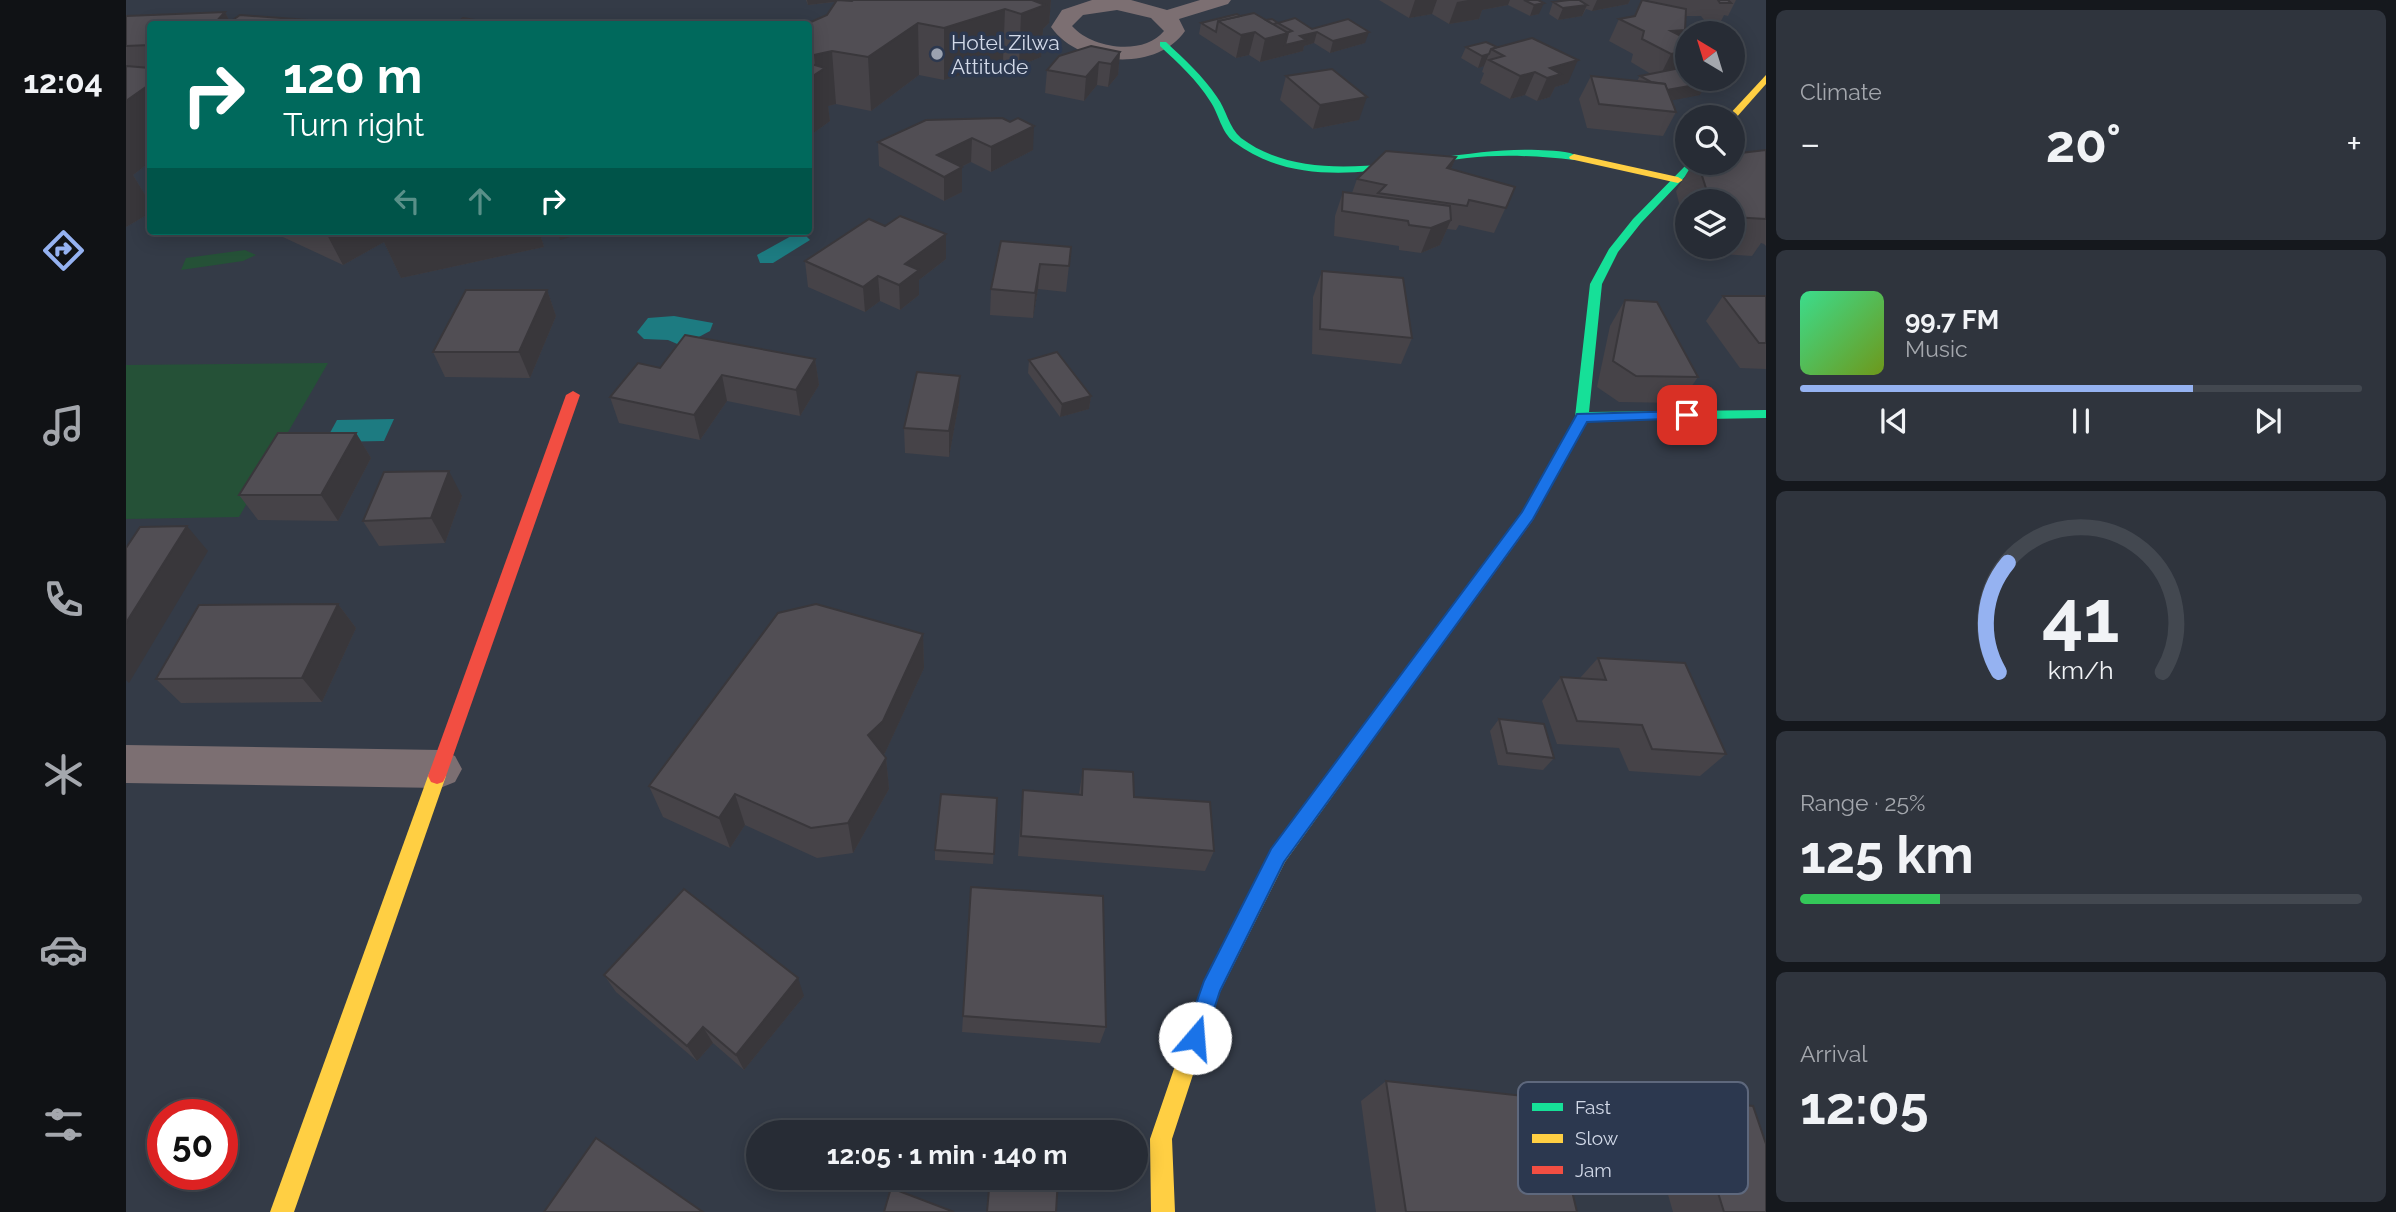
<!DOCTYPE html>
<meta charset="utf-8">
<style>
:root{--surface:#272c35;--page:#2f343d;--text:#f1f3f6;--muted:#a4a7ad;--line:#434850;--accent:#95b2f1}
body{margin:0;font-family:Raleway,sans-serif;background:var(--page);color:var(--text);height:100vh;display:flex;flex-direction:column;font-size:26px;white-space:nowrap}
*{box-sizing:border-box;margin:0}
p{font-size:23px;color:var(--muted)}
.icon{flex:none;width:38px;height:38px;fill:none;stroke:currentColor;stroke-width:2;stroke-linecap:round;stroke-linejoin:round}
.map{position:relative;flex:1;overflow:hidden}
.details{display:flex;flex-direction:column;gap:10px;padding:10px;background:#15181d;width:630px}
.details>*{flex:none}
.guide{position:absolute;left:21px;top:21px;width:665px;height:214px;border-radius:7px;box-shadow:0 4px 18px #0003,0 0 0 2px var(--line);background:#00695c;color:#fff;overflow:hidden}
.needle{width:46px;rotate:322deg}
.tools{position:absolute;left:1549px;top:21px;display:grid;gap:14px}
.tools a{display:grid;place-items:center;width:70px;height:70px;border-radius:50%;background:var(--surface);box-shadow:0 4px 18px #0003,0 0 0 2px var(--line);font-size:35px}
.speed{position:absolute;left:21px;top:1099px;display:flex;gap:14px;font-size:35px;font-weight:700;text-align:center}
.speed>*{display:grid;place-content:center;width:91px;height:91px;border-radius:50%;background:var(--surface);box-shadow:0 4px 18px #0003,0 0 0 2px var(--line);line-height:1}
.speed .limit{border:10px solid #d22;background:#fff;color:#111}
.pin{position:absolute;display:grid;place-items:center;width:60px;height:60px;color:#fff;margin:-30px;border-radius:14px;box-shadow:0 4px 10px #0006}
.me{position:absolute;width:77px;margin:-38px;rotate:18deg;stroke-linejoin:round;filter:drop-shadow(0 0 5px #0008)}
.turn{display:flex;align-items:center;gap:24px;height:147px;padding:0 21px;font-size:32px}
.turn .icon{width:91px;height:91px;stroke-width:2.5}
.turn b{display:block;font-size:49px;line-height:60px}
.lanes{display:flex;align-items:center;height:66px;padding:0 21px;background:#0003;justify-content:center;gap:35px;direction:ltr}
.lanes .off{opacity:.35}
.big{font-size:52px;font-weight:700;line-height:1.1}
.details .widget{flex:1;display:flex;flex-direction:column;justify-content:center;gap:10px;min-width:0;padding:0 24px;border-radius:10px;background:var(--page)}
.details .dial{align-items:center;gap:0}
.dial svg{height:182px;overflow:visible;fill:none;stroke:var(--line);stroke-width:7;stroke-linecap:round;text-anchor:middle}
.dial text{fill:var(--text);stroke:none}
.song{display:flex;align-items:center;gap:21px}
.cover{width:84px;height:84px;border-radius:10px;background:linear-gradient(135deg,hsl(150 70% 55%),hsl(80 70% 35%))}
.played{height:7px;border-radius:4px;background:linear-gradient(90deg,var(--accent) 70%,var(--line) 70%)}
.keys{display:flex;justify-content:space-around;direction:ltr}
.heat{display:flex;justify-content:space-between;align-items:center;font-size:38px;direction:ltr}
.charge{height:10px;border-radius:5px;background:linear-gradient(90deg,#34c759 25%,var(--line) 0)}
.trip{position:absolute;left:620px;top:1120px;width:402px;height:70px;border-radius:35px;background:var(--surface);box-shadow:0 4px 18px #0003,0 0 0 2px var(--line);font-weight:700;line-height:70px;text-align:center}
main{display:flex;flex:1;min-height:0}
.tabs{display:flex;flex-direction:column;width:126px;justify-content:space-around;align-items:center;background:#101215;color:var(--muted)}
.tabs .icon{width:49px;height:49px}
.tabs .current{color:var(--accent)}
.tabs b{font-size:32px;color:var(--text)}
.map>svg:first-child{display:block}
.green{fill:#255137}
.water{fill:#1d7b81}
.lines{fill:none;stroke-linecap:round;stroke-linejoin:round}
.street{fill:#7c6f72;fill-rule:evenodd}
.fast{fill:#16e098;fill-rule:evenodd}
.slow{fill:#ffcf43;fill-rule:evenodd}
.jam{fill:#f24e42;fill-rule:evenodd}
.wall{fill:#464348}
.shaded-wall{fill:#39373b}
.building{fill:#514e54;stroke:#39373b;stroke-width:2}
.route{fill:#1a73e8;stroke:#114b97;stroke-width:2}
.poi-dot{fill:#9ba2b0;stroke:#2c384f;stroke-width:2.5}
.labels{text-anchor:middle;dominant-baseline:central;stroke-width:7;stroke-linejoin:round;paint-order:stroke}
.far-poi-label{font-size:21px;fill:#d2d9e8;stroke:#2c384f;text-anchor:start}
.key{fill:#2c384f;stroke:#5e687d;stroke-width:2}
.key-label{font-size:19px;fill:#d2d9e8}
</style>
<main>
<nav class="tabs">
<b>12:04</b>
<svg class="icon current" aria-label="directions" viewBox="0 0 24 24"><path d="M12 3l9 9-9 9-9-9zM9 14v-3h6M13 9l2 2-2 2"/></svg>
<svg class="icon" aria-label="music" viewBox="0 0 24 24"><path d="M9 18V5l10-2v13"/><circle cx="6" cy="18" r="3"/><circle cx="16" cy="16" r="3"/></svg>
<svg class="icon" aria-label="phone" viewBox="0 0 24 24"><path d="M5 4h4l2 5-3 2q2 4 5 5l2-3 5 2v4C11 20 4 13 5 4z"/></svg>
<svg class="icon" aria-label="climate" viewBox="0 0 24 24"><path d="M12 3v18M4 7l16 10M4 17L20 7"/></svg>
<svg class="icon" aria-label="car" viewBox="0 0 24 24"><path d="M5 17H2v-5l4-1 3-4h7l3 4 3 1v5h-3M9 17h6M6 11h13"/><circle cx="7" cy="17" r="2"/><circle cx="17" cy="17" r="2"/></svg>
<svg class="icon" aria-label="filters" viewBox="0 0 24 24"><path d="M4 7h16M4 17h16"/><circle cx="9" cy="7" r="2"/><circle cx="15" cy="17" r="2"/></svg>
</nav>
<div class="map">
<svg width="1640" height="1212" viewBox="0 0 1640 1212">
<rect width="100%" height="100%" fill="#343b47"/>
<g class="green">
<polygon points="119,250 130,255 117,261 55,270 60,258"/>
<polygon points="202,363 113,517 0,519 0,365"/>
</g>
<g class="water">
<polygon points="678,234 684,240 647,263 634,263 631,255 667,235"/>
<polygon points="548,316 587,323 584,331 556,346 542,340 518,339 511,332 522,318"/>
<polygon points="268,419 258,441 199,442 211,420"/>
</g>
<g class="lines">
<g class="street">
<path d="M966,0H1005L1041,10L1074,0H1105L1102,4L1053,19L1059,31C1031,72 953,67 925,27L936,10ZM991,10L1025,18L1038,31C1018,56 966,49 946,26L957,15Z"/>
<polygon points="0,745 314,750 329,756 336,769 329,782 314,788 0,783"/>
</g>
<g class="fast">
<path d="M1034,42H1040C1058,59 1077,76 1091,97C1100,109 1103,128 1115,138C1194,197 1320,145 1412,150C1424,151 1443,150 1453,157L1448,160C1413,156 1377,154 1341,158C1266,167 1176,193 1108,142C1095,132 1093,114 1084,101C1071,80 1052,63 1034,46Z"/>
<polygon points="1562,163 1572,163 1515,223 1492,252 1476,284 1463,412 1640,410 1640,418 1460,421 1445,449 1435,449 1433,446 1449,417 1464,284 1483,249 1507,219"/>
</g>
<g class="slow">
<polygon points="1640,75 1640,84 1609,119 1601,117"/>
<polygon points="1448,154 1552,177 1557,180 1552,183 1444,159 1443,157"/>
<polygon points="1254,710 1260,712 1263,717 1260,722 1159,862 1094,992 1046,1139 1049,1212 1025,1212 1024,1139 1078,981 1145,850 1248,712"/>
<polygon points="311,768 317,770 320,776 168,1212 144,1212 302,776 305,770"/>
</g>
<g class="jam">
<polygon points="447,391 454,395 320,776 317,782 311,784 305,782 302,776 440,395"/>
<polygon points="1440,441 1447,446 1407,520 1260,722 1254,724 1248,722 1245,717 1248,712 1396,513 1433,446"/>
</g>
</g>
<g class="wall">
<polygon points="680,0 726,1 925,0 923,23 917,29 915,57 893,66 877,61 818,80 793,75 745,111 710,104 702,106 704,121 682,137 682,24 685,22 701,15 709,2 682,5"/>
<polygon points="1253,0 1412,0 1413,14 1404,16 1382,5 1356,10 1353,19 1323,24 1306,14 1283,18"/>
<polygon points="1432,0 1504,0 1502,4 1466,11 1460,9 1456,16 1432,20 1423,14 1427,2 1436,1"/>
<polygon points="1516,0 1522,1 1523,0 1610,0 1602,16 1598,15 1593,25 1582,25 1575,16 1560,16 1556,36 1561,39 1561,71 1559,71 1580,83 1574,95 1545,100 1550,112 1537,136 1461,128 1453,99 1465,76 1511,81 1514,76 1525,74 1505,62 1507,54 1483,41 1493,19 1508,16"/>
<polygon points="99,12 104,22 222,23 24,24 24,162 7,175 24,203 24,213 0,227 0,16"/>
<polygon points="1114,16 1152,23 1151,27 1152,23 1186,29 1239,43 1204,53 1188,43 1178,46 1177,51 1134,62 1123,55 1110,58 1073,34 1075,23"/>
<polygon points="349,20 351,24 333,24 332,22"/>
<polygon points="1360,42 1442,83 1429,87 1424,97 1411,101 1399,95 1384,99 1354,83 1358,73 1356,72 1358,66 1352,68 1335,58 1340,47"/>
<polygon points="994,52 992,75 982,87 971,85 958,101 919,93 921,70"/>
<polygon points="1160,76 1233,120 1187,129 1154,100"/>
<polygon points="800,120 907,150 865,172 845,162 835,167 836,167 836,192 818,201 753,166 752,142"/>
<polygon points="1640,150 1640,246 1638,244 1635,243 1626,256 1565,252 1564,247 1606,247 1606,201 1561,201 1561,235 1550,191 1567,163 1606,163"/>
<polygon points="1330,157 1325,169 1389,187 1368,233 1333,225 1330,230 1321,229 1314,245 1295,253 1273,250 1273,246 1208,236 1209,216 1217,192 1226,193 1231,179"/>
<polygon points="144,231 413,231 418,247 275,278 258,242 217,265"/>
<polygon points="945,247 940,292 912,289 907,318 864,315 865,289"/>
<polygon points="820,259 793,280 793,295 774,310 754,301 739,312 682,287 679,261"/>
<polygon points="1196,271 1286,338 1275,364 1186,354 1187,297"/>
<polygon points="421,290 430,316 404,378 319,377 307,352"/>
<polygon points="1597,296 1640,296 1640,369 1614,368 1580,321"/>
<polygon points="1499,300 1572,377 1554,403 1493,402 1471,387 1484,326"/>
<polygon points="689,359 693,385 674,416 601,401 574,440 493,423 484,397 534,368"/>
<polygon points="903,360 965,396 963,409 934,417 902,373"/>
<polygon points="833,402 823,457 779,453 778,428"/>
<polygon points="230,433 245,458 212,521 132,520 113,495"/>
<polygon points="336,496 319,543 253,546 237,521"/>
<polygon points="212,604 230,628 196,702 55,703 30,679"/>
<polygon points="797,634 798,668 758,755 760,758 763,789 727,853 691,858 619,825 604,848 537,817 523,786"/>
<polygon points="1472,658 1600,754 1574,776 1503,771 1493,748 1431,744 1416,701 1435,677 1454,678"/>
<polygon points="1373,719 1428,758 1417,770 1372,765 1364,731"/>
<polygon points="957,769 1008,797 1088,851 1079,871 892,856 895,812 897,790 953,794"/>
<polygon points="871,798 867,864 809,860 809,850"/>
<polygon points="845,887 980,1027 974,1043 836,1032"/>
<polygon points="478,975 678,996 618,1070 587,1043 571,1061 490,992"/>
<polygon points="1260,1081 1451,1212 1250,1212 1235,1101"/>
<polygon points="1563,1099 1640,1212 1547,1212 1520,1118"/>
</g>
<g class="shaded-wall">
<polygon points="681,0 724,0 682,5"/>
<polygon points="893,0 925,0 923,23 917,29 915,57 893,66 895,14"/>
<polygon points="1289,0 1311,0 1306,14 1283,18"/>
<polygon points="1342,0 1384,0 1382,5 1356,10 1353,19 1323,24 1331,2"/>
<polygon points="1471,0 1504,0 1502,4 1466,11"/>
<polygon points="1418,3 1413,14 1404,16 1408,5"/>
<polygon points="1461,5 1456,16 1432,20 1437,8"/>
<polygon points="879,9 877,61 818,80 818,28"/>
<polygon points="99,12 105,24 88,24"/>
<polygon points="792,23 793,75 745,111 742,57"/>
<polygon points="1559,30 1547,52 1545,31"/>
<polygon points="1129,32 1123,55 1110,58 1115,35"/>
<polygon points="1191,32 1188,43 1178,46 1177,51 1134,62 1139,39 1162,33 1174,36"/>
<polygon points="1243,32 1239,43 1204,53 1207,41"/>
<polygon points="706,51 710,104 702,106 704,121 682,137 682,79 690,74 688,55"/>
<polygon points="1561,51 1561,71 1533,78 1545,54"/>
<polygon points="994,52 992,75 982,87 985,64"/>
<polygon points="1363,54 1358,66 1352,68 1356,56"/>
<polygon points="1452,60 1442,83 1429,87 1424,97 1411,101 1421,78 1424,68"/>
<polygon points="973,62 971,85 958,101 960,77"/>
<polygon points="1409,72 1399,95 1384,99 1394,76"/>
<polygon points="1580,83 1574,95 1533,103 1539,91"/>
<polygon points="24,84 24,162 7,175 24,203 24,213 0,227 0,101"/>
<polygon points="1241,97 1233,120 1187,129 1194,105"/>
<polygon points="908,126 907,150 865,172 865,147"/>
<polygon points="846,138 845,162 817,176 811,155"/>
<polygon points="1330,157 1320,181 1321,168"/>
<polygon points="836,167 836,192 818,201 818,177"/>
<polygon points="1325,220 1314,245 1295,253 1305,228"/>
<polygon points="199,231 413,231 418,247 275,278 258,242 217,265"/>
<polygon points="432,231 463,231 434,240"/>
<polygon points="820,234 820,259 793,280 793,295 774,310 773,285 779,264"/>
<polygon points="914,264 912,289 907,318 909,293"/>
<polygon points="752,276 754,301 739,312 737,287"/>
<polygon points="421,290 430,316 404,378 393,352"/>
<polygon points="689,359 693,385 674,416 670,390"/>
<polygon points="596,375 601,401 574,440 568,415"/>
<polygon points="834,376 833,402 823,457 823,431"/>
<polygon points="965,396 963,409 934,417 936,404"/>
<polygon points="230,433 245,458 212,521 195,495"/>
<polygon points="323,471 336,496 319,543 305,518"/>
<polygon points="61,526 82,551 3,683 0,680 0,623"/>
<polygon points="212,604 230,628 196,702 176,678"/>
<polygon points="797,634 798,668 759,753 746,767 742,735"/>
<polygon points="760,758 763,789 727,853 722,823"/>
<polygon points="609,794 619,825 604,848 593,818"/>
<polygon points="672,978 678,996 618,1070 610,1055"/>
<polygon points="577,1027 587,1043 571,1061 561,1046"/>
</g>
<g class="building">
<polygon points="711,0 726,1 727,0 906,0 919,5 895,14 879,9 818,28 792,23 742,57 706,51 688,55 682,52 682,24 653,24 685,22 701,15"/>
<polygon points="1398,0 1412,0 1418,3 1408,5"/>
<polygon points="1443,0 1453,0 1461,5 1437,8 1427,2"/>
<polygon points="1516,0 1560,9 1559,30 1545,31 1561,39 1561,51 1545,54 1516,39 1518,31 1493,19 1509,16"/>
<polygon points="1592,0 1602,0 1605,3 1594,3"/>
<polygon points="99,12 88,24 24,24 24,45 0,46 0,16"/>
<polygon points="1128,13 1162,33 1139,39 1129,32 1115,35 1092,21"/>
<polygon points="1111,14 1114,16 1092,21 1090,32 1075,23"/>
<polygon points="114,15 222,23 220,24 101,24"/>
<polygon points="337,18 349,20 344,23 332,22"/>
<polygon points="1169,18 1186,29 1222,19 1243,32 1207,41 1191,32 1174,36 1180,40 1159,45 1162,33 1160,33 1166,31 1152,23"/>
<polygon points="1146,19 1152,23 1147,24 1140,20"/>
<polygon points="1406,38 1452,60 1424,68 1435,74 1421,78 1409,72 1394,76 1363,60 1378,56 1365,49"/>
<polygon points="1360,42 1371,47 1365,49 1363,54 1356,56 1340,47"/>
<polygon points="965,46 994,52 985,64 973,62 960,77 921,70 933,56"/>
<polygon points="682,63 699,68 682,79"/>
<polygon points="0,66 24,68 24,84 0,101"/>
<polygon points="1554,68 1561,72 1561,79 1573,79 1580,83 1541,90 1539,84 1525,82 1514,76"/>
<polygon points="1206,69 1241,97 1194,105 1160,76"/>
<polygon points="1465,76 1539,84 1550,112 1473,104"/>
<polygon points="876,118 884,122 892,118 908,126 865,147 846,138 811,155 836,167 818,177 752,142 800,120"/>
<polygon points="1640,150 1640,219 1606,217 1606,201 1584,201 1572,163 1606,163 1606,154"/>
<polygon points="1260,151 1330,157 1321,168 1389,187 1380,208 1343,200 1341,206 1252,193 1260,185 1231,179"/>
<polygon points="1217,192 1324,206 1325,220 1305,228 1283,225 1282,221 1216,211"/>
<polygon points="774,216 820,234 779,264 793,270 773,285 752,276 737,287 679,261 743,219 759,226"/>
<polygon points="875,241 945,247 943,266 914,264 909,293 865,289"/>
<polygon points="1196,271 1277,278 1286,338 1194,329"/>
<polygon points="340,290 421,290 393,352 307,352"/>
<polygon points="1597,296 1640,296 1640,343 1633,343"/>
<polygon points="1499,300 1531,302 1572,377 1510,376 1487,361"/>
<polygon points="559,335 689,359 670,390 596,375 568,415 484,397 512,363 534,368"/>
<polygon points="931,352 965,396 936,404 903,360"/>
<polygon points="791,372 834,376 823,431 778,428"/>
<polygon points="152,433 230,433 195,495 113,495"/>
<polygon points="323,471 305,518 237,521 258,472"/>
<polygon points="61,526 0,623 0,548 14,527"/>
<polygon points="212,604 176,678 30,679 73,605"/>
<polygon points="690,604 797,634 757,721 742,735 760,758 722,823 685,828 609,794 593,818 523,786 652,613"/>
<polygon points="1472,658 1559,663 1600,754 1526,749 1516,725 1451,721 1435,677 1480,680"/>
<polygon points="1373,719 1418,724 1428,758 1381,753"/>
<polygon points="957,769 1007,772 1008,797 1084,802 1088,851 895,836 897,790 956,795"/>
<polygon points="815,794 871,798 868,854 809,850"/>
<polygon points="845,887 977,896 980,1027 837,1016"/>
<polygon points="558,889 672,978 610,1055 577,1027 561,1046 478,975"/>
<polygon points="1260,1081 1424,1099 1451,1212 1280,1212"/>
<polygon points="1563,1099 1627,1106 1640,1144 1640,1212 1598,1212"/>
<polygon points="470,1138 577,1212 418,1212"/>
<polygon points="864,1178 932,1178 930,1212 861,1212"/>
<polygon points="765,1188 828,1212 758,1212"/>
</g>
<polygon class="route" points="1561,411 1568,415 1566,418 1461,422 1407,519 1158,862 1094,991 1076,1046 1069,1049 1061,1046 1058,1038 1078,981 1145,849 1396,512 1451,414"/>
<circle class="poi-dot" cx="811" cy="54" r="7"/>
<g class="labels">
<g class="far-poi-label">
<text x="825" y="42">Hotel Zilwa<tspan x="825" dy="24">Attitude</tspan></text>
</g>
</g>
<rect x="1392" y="1082" width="230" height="112" rx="10" class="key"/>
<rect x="1406" y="1103" width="31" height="8" fill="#16e098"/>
<rect x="1406" y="1134" width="31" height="9" fill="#ffcf43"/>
<rect x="1406" y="1166" width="31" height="8" fill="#f24e42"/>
<g class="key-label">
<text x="1449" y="1114">Fast</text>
<text x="1449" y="1145">Slow</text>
<text x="1449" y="1177">Jam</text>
</g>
</svg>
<div class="tools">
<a><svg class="needle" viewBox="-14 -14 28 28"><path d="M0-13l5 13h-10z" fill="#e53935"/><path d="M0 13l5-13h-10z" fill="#a4a7ad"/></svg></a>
<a><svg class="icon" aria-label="search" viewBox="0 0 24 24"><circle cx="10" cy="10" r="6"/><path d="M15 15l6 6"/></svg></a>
<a><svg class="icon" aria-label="layers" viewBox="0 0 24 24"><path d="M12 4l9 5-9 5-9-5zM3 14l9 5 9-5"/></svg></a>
</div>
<div class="speed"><div class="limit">50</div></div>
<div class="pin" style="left:1561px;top:415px;background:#d93025"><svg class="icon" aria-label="arrive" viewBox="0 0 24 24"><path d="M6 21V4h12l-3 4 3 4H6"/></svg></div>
<svg class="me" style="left:1069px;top:1038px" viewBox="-20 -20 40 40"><circle r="19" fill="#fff"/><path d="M0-13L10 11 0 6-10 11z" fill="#1a73e8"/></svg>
<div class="trip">12:05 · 1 min · 140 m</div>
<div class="guide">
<div class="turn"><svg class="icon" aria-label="right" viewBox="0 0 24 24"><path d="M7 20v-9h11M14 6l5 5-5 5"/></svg><div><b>120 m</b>Turn right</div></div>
<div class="lanes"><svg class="icon off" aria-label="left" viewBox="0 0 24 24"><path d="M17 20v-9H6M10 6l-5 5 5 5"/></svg><svg class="icon off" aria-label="ahead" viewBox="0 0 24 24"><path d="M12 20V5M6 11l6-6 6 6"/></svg><svg class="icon" aria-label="right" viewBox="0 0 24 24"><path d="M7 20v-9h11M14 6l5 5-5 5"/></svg></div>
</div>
</div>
<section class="details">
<div class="widget"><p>Climate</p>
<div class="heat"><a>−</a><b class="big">20°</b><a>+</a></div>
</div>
<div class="widget">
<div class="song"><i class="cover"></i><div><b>99.7 FM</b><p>Music</p></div></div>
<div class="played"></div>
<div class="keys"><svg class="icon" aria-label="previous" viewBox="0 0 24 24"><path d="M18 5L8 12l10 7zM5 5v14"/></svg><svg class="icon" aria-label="pause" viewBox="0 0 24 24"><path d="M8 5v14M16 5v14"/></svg><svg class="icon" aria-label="next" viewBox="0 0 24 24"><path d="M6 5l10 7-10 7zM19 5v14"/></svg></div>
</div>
<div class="widget dial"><svg viewBox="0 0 100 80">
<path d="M14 69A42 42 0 1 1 86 69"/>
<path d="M14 69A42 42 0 0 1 18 21" stroke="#95b2f1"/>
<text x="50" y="56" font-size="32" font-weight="700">41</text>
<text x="50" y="72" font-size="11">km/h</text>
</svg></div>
<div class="widget"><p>Range · 25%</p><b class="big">125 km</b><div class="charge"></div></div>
<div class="widget"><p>Arrival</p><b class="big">12:05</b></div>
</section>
</main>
